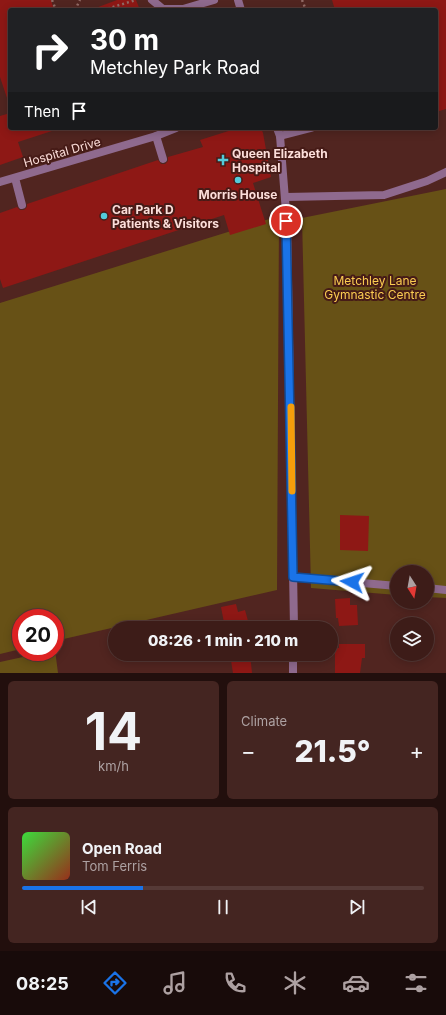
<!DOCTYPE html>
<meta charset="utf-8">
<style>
:root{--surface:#3d1c18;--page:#442521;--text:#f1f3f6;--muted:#ada1a2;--line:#563a37;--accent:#1a73e8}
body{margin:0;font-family:Inter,sans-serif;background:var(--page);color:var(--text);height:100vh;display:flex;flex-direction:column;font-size:15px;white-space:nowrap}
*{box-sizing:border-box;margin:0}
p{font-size:13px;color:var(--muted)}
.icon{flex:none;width:22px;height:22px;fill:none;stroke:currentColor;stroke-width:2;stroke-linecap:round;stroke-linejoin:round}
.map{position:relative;height:673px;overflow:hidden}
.drawer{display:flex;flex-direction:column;gap:8px;padding:8px;background:#220f0d;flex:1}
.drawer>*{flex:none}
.guide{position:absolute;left:8px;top:8px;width:430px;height:122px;border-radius:4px;box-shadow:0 2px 10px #0003,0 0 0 1px var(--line);background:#202124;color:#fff;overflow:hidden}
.needle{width:26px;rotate:169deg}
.fabs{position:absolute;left:390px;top:565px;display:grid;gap:8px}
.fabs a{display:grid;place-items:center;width:44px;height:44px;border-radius:50%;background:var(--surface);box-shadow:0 2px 10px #0003,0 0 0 1px var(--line);font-size:20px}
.speed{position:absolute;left:12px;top:609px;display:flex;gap:8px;font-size:20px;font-weight:700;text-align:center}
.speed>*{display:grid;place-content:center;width:52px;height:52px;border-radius:50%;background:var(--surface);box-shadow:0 2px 10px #0003,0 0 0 1px var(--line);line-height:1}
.speed .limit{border:6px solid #d22;background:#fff;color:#111}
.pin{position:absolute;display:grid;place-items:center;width:34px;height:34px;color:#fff;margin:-17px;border:2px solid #fff;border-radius:50%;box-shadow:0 1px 4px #0007}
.me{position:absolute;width:44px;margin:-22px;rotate:275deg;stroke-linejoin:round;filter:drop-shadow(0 0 3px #0008)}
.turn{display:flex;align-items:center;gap:14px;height:84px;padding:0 16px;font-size:18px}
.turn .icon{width:52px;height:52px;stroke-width:2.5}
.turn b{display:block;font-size:28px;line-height:34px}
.then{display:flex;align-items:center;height:38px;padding:0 16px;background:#0003;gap:8px;font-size:15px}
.big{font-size:30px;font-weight:800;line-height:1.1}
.drawer .tile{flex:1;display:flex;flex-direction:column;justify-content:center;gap:6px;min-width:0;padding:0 14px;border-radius:6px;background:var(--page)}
.drawer .dial{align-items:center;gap:0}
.dial b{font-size:52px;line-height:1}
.song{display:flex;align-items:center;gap:12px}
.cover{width:48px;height:48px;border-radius:6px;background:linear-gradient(135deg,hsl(120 70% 55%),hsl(10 70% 35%))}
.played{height:4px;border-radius:2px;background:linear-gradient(90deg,var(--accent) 30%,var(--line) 30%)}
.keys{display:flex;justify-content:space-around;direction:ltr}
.heat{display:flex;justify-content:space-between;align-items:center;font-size:22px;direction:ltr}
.drawer .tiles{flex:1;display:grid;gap:8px;grid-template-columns:1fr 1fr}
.tile:last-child{grid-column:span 2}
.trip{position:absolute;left:108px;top:621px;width:230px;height:40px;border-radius:20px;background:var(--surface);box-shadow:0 2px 10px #0003,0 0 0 1px var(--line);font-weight:800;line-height:40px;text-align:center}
.dock{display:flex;height:64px;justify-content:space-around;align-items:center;background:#180b0a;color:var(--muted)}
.dock .icon{width:28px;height:28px}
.dock .on{color:var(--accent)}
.dock b{font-size:18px;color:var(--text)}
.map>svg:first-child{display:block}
.green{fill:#675116}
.building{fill:#8e1815}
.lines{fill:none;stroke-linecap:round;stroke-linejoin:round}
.path{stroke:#926b66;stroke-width:2.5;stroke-dasharray:2 3;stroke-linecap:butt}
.service{stroke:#8f6a8e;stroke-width:8}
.minor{stroke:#8f6a8e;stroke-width:8}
.route-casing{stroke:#114b97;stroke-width:10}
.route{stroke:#1a73e8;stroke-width:7}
.slow{stroke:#f59e0b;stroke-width:7}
.poi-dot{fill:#53cbdb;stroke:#461b17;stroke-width:1.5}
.labels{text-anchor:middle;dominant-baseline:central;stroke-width:4;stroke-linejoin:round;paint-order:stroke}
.street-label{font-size:12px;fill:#fcdeda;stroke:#461b17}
.poi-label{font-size:12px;font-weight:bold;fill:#fcdeda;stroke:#461b17;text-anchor:start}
.park-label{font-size:12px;fill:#fbcc51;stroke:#461b17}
</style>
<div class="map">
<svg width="446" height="673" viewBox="0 0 446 673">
<rect width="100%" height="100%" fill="#512520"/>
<g class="green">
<polygon points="446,189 446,598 427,597 427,572 397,572 397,595 311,588 302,218"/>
<polygon points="279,216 277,590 55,641 55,618 21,618 21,649 0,654 0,303"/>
<polygon points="55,650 58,673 0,673 0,662 46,652 55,652"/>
</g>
<g class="building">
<polygon points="0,0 51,0 54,10 10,10 10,101 8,101 0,77"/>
<polygon points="117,0 136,0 140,10 93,10 93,9"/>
<polygon points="332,0 446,0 446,109 436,112 436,10 335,10"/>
<polygon points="10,113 10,128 55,128 55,130 18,142 23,157 0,165 0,116"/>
<polygon points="238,128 261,128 263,133 271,177 253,183 266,224 230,235 224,215 3,288 0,279 0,213 17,207 20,210 24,210 27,207 27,204 158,160 161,164 165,164 168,161 168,157 203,147 200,140"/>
<polygon points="340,515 369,516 368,551 340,550"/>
<polygon points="350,598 350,605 357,605 358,625 339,626 338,618 336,618 335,599"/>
<polygon points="236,604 238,612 245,610 250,628 225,628 221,607"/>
<polygon points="339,644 365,644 365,658 362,658 360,673 335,673 335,648 339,648"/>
<polygon points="230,654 250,654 252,673 233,673"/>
</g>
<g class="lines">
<g class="path">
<polyline points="52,0 56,10"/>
<polyline points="302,0 306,10"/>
<polyline points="75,10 80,0"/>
<polyline points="103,10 136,0"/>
</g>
<g class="service">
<polyline points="152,0 163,9 183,9 214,0"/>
<polyline points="238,0 241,10"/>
<polyline points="277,128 280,136 286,212"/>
<polyline points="156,136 163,159"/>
<polyline points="280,136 311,128"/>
<polyline points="15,178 22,205"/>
<polyline points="0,182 156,136 176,128"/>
<polyline points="286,197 384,195 427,181 446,172"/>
<polyline points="293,577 397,586"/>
<polyline points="427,588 446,590"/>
</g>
<g class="minor">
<polyline points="287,221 294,628"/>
<polyline points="293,673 293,654"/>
</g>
</g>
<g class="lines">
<g class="route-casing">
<polyline id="route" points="286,221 293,577 352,582"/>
</g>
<use href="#route" class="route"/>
<polyline class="slow" points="291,407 292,491"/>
</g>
<g class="poi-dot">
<path d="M221 154h4v4h4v4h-4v4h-4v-4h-4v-4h4z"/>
<circle cx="238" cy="180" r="4"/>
<circle cx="104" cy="216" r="4"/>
</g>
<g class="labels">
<g class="street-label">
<text transform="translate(62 152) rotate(-16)">Hospital Drive</text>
</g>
<g class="poi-label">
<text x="232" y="153">Queen Elizabeth<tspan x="232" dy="14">Hospital</tspan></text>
<text x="238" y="194" text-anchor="middle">Morris House</text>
<text x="112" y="209">Car Park D<tspan x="112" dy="14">Patients &amp; Visitors</tspan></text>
</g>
<g class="park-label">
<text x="375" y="280">Metchley Lane<tspan x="375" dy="14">Gymnastic Centre</tspan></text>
</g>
</g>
</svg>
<div class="fabs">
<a><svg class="needle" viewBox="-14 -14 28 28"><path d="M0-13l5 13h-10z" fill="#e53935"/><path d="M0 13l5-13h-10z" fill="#ada1a2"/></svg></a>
<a><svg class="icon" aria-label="layers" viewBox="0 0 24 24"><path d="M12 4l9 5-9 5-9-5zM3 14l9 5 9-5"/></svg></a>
</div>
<div class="speed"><div class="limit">20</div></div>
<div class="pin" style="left:286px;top:221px;background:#d93025"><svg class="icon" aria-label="arrive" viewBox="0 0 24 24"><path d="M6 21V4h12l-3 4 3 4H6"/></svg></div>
<svg class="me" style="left:352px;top:582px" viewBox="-20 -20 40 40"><path d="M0-17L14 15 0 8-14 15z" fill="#1a73e8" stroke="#fff" stroke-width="4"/></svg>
<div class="trip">08:26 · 1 min · 210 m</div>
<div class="guide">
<div class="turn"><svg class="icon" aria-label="right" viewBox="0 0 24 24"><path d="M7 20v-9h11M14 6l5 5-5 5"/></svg><div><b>30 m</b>Metchley Park Road</div></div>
<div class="then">Then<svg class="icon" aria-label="arrive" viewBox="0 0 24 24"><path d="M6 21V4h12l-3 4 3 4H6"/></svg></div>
</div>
</div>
<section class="drawer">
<div class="tiles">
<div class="tile dial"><b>14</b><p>km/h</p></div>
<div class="tile"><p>Climate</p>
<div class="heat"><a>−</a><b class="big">21.5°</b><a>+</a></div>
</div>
<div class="tile">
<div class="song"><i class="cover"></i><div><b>Open Road</b><p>Tom Ferris</p></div></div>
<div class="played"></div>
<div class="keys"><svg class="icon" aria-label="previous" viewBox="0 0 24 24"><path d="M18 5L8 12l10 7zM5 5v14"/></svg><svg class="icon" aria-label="pause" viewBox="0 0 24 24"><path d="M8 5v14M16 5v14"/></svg><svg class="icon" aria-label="next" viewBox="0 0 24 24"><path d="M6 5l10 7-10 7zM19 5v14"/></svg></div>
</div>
</div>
</section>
<nav class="dock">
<b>08:25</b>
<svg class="icon on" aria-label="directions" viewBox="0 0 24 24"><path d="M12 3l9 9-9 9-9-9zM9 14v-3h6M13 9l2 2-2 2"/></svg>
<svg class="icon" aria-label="music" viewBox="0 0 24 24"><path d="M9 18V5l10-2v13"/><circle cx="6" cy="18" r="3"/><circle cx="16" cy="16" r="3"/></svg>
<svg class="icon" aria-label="phone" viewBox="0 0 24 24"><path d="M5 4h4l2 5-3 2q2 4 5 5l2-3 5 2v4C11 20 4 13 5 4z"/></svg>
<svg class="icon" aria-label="climate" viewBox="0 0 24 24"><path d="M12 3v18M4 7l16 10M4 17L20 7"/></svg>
<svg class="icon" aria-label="car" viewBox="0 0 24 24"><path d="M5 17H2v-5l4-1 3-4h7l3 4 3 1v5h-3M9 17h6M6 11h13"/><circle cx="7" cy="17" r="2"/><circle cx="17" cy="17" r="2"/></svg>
<svg class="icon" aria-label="filters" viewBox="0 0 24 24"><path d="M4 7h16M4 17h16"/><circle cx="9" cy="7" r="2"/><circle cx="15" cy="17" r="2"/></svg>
</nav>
